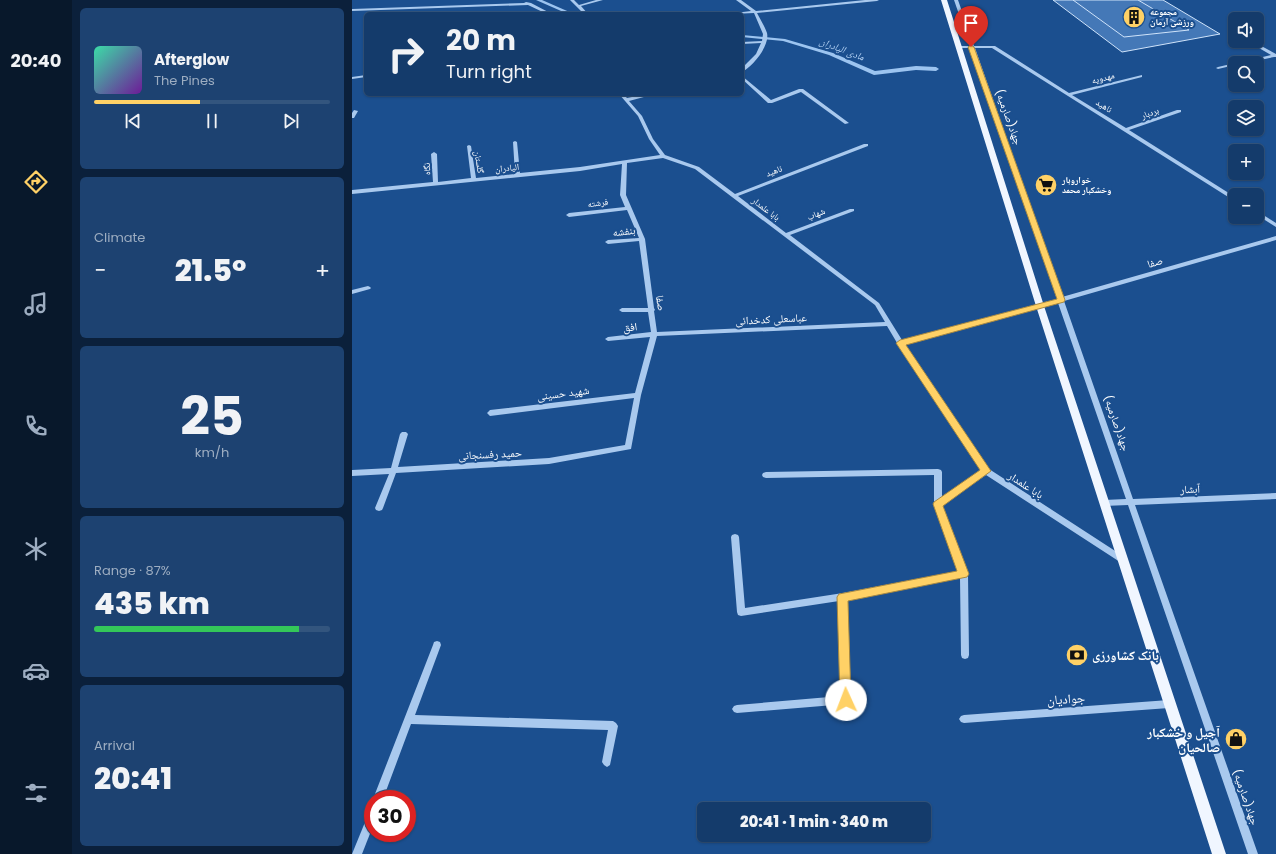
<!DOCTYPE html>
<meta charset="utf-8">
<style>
:root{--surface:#143b6b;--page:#1d4271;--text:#f1f3f6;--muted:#9dadc1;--line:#33557e;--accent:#ffd166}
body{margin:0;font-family:Poppins,"Noto Naskh Arabic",sans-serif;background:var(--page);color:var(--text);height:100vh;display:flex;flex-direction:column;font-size:15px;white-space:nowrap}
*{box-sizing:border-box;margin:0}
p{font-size:13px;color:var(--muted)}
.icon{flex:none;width:22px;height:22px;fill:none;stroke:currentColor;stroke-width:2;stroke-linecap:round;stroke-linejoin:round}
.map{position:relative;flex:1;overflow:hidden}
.drawer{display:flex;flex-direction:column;gap:8px;padding:8px;background:#0b203b;width:280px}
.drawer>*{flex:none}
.top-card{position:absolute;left:12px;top:12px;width:380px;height:84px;border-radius:6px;box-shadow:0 1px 3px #0004,0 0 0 1px var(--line);background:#143b6b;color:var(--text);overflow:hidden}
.buttons{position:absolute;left:876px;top:12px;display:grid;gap:8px}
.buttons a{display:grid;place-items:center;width:36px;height:36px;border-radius:6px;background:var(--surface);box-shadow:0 1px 3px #0004,0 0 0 1px var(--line);font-size:20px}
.speed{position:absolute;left:12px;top:790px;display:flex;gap:8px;font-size:20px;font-weight:700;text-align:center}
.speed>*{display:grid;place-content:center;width:52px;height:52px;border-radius:50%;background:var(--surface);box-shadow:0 1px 3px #0004,0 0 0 1px var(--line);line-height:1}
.speed .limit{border:6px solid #d22;background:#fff;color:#111}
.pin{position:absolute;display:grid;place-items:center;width:34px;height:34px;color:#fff;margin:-41px -17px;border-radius:50% 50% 50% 0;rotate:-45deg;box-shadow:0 0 4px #0007}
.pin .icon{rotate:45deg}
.me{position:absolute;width:44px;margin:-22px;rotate:358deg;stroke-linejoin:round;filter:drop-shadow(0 0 3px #0008)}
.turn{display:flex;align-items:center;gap:14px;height:84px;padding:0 16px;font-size:18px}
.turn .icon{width:52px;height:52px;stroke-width:2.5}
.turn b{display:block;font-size:28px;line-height:34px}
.big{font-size:30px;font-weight:800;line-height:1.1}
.drawer .tile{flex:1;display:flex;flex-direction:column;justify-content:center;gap:6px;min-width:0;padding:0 14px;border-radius:6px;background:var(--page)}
.drawer .dial{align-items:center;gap:0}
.dial b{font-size:52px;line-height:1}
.song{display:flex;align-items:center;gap:12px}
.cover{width:48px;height:48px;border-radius:6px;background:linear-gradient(135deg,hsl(160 70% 55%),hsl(280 70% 35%))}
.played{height:4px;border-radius:2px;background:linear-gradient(90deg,var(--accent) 45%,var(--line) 45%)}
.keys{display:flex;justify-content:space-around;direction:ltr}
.heat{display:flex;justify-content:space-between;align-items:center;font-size:22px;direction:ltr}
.charge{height:6px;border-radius:3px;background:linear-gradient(90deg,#34c759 87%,var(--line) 0)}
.trip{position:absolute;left:345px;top:802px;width:234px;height:40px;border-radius:6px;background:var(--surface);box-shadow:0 1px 3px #0004,0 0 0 1px var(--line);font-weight:800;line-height:40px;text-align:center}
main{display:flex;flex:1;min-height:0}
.menu{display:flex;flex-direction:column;width:72px;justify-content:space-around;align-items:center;background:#08182b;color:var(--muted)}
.menu .icon{width:28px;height:28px}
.menu .on{color:var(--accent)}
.menu b{font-size:18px;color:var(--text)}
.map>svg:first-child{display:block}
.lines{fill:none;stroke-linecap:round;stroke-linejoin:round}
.stream{fill:#9cc4f0;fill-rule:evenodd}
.building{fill:#4478b7;stroke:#cfe3fa}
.minor{fill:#a9c9ee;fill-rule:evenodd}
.major{fill:#f0f6ff;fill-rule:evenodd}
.route{fill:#ffd166;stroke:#a68842}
.labels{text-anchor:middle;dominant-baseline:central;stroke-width:4;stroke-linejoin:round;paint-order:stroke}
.far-poi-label{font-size:9px;font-weight:bold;fill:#fff;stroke:#1b4f8f;text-anchor:start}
.far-street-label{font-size:9px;fill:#fff;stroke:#1b4f8f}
.far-water-label{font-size:10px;font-style:italic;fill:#b5d3f5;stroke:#1b4f8f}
.street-label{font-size:11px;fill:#fff;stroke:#1b4f8f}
.near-poi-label{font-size:13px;font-weight:bold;fill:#fff;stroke:#1b4f8f;text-anchor:start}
.near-street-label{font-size:13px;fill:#fff;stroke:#1b4f8f}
</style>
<main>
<nav class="menu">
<b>20:40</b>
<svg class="icon on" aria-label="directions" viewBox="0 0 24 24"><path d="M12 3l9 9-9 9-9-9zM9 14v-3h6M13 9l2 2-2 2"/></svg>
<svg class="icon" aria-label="music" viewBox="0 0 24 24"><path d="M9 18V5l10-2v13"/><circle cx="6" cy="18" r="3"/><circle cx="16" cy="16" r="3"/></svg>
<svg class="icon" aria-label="phone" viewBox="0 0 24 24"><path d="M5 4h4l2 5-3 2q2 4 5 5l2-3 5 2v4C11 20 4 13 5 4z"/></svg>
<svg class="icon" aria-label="climate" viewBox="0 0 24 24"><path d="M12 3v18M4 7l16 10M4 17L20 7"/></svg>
<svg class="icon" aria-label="car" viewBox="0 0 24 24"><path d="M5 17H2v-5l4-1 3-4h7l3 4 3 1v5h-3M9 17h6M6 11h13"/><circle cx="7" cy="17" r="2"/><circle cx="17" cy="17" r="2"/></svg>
<svg class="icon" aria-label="filters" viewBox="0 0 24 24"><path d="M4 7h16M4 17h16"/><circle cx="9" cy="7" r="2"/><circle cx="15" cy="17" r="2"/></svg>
</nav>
<section class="drawer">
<div class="tile">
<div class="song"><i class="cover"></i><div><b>Afterglow</b><p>The Pines</p></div></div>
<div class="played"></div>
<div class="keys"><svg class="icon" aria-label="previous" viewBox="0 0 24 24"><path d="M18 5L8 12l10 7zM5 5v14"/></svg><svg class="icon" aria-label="pause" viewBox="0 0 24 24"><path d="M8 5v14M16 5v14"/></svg><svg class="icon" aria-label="next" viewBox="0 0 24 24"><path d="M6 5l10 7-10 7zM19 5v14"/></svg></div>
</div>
<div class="tile"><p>Climate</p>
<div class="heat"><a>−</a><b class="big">21.5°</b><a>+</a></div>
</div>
<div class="tile dial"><b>25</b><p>km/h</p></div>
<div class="tile"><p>Range · 87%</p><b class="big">435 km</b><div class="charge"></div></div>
<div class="tile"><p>Arrival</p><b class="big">20:41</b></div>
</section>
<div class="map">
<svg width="924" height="854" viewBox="0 0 924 854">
<rect width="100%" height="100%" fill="#1b4f8f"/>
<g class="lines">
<g class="stream">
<polygon points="184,0 190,0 222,14 216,14"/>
<polygon points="390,35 433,39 481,53 523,71 564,66 584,67 587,69 584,71 564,70 522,75 477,55 431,41 390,37"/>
</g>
</g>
<g class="building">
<polygon points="701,0 811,0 868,34 770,52"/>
<polygon points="721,0 786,0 837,30 772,37"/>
</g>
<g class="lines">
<g class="minor">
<polygon points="218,0 222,0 227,5 244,0 251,0 229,6 236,14 232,14"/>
<path d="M384,0H389L404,11L513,0H527L525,1L405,13C408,19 413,27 415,33C418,46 400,67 390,72V68L404,54L409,43L390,44V42L410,41L411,34L402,13L381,14L383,13L399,11Z"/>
<path d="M602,0H606L622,46H643L717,93L790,75V77L720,95L774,128L825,110H829V112L777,130L883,197V201L881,200L640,48H623L710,297L924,236V240L712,301L781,499L924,493V499L783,505L906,854H896L776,505L752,506L749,505L748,503L749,501L752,500L774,499L706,303L552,344L637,469L774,558L775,560L774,562L771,563L768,562L634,475L590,505L616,574L617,655L616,658L613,659L610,658L609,655L608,578L495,600L498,700L497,703L494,704L385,713L382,712L380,709L382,706L385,705L489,696L487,601L389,616L386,615L385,612L379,537L380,535L383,534L386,535L387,537L393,608L491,593L607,571L582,504V475L414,478L411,477L410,475L411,473L414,472L586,469L589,470L590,472V497L630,470L554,358L535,326L305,336L289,395L279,449L197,464L44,473L31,508L30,510L27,511L24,510L23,508L37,474L0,476V470L39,468L48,434L50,432H54L56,434L46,467L197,458L273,445L282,398L138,416L135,413L138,410L283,393L298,337L256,341L253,339L256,337L299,332L296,312H270L267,310L270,308H296L287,241L256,244L253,242L256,240L287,238L275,210L217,217L214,215L217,213L273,207L268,195L270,164L228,171L0,194V190L81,182L79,154L82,152L85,154L86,182L119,178L115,146L117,145L119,146L124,178L163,174L161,142L163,141L165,142L168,173L228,167L308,155L297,139L286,116L267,94H271L275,98L295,94H303L277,101L290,116L301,139L313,155L347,167L383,194L512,144H516V146L386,196L434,233L498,209H502V211L438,235L527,303L550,340L705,299L619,48H606L604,47L606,46H618ZM311,158L343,169L523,305L533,322L305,332L302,311L303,310L302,308L293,239L274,195L275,163Z"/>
<polygon points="174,2 179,3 200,14 195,14 176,5 0,11 0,9 172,3"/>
<polygon points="895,41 900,41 924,54 924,57 922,57 894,63 886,63 919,55"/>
<polygon points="883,63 883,65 866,69 864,68 866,67 883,63 884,63"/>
<polygon points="14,75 14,77 0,79 0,77"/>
<polygon points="390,76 419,100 447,89 451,89 497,123 493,124 449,92 420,103 416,103 390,79"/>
<polygon points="2,110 6,111 2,118 0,118 0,113"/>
<polygon points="905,211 924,223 924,227 905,215"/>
<polygon points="16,286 18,287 19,288 18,289 0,294 0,290"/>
<polygon points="85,641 88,642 89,645 63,715 261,721 264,723 266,726 258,765 255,767 252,765 250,762 256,730 59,724 31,799 21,799 81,645 82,642"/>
<polygon points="817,700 820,701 821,704 820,707 817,708 612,723 609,722 607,719 609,716 612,715"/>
<polygon points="21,808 21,826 10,854 0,854 18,810"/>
</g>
<polygon class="major" points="589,0 595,0 692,306 874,854 860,854 684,306"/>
</g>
<polygon class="route" points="619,45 622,47 713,300 712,302 554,345 639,471 591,506 617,574 615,577 496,601 499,700 498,704 494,706 489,704 488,700 485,597 487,594 605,571 581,504 582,502 628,470 544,343 548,340 705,299 616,47"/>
<defs>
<g id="building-disc" transform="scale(1.15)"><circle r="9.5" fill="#ffd166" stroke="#1b4f8f"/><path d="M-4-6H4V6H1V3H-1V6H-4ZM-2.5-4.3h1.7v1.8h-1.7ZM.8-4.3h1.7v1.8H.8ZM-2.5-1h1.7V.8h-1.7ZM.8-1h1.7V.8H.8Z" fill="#111"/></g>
<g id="supermarket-disc" transform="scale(1.15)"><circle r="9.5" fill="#ffd166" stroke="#1b4f8f"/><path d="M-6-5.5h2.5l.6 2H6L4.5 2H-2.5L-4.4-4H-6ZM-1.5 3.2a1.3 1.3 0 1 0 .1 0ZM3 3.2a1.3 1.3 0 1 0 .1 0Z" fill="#111"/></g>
<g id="bank-disc" transform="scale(1.15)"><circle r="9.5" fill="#ffd166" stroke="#1b4f8f"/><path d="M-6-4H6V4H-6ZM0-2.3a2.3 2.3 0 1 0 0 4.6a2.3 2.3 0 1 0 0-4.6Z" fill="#111"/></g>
<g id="shop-disc" transform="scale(1.15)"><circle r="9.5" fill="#ffd166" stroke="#1b4f8f"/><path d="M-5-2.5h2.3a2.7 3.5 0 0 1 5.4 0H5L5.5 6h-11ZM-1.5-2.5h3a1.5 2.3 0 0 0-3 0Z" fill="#111"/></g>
</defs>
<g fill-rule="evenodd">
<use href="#building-disc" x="782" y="17"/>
<use href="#supermarket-disc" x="694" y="185"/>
<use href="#bank-disc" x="725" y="655"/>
<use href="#shop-disc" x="884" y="739"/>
</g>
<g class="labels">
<g class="far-poi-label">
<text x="798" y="12">مجموعه<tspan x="798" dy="10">ورزشی آرمان</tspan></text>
<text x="710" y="180">خواروبار<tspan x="710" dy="10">وخشکبار محمد</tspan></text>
</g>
<g class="far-street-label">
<text transform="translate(751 78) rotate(-14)">مهدویه</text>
<text transform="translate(752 106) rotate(32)">ناهید</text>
<text transform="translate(798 113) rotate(-20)">بردبار</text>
<text transform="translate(127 162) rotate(81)">گلستان</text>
<text transform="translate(155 168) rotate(-6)">الیادران</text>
<text transform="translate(75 169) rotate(-93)">نگاه</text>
<text transform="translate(422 171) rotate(-21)">ناهید</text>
<text transform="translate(246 203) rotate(-7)">فرشته</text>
<text transform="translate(414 209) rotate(37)">بابا علمدار</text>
<text transform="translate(464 214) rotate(-21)">شهاب</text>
</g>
<g class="far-water-label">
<text transform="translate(490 49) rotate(21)">مادی الیادران</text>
</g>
<g class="street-label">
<text transform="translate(657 117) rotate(70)">جهاد(صارمیه)</text>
<text transform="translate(272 231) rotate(-6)">بنفشه</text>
<text transform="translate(803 262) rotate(-16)">صفا</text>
<text transform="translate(309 303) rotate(82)">صفا</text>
<text transform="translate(419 319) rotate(-3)">عباسعلی کدخدائی</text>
<text transform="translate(278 327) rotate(-7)">افق</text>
<text transform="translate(211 393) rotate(-7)">شهید حسینی</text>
<text transform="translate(765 423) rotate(71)">جهاد(صارمیه)</text>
<text transform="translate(138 454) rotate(-3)">حمید رفسنجانی</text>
<text transform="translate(674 485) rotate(33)">بابا علمدار</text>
<text transform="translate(838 489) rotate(-2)">آبشار</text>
<text transform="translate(894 797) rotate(71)">جهاد(صارمیه)</text>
</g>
<g class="near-poi-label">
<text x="740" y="655">بانک کشاورزی</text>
<text x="868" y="732" text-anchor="end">آجیل و خشکبار<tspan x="868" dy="15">صالحیان</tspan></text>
</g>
<g class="near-street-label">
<text transform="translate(714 699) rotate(-4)">جوادیان</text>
</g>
</g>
</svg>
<div class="buttons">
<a><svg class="icon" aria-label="sound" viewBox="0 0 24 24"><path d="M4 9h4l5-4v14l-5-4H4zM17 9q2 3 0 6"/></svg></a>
<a><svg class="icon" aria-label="search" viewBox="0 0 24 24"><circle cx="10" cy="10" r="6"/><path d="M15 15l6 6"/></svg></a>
<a><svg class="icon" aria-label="layers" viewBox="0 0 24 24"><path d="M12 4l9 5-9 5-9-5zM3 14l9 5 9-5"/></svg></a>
<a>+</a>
<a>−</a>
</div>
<div class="speed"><div class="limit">30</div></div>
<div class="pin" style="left:619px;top:47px;background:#d93025"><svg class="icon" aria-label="arrive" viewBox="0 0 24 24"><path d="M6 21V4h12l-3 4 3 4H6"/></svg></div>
<svg class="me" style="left:494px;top:700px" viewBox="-20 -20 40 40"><circle r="19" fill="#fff"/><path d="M0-13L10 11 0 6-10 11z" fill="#ffd166"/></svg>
<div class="trip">20:41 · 1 min · 340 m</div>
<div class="top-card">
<div class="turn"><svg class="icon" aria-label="right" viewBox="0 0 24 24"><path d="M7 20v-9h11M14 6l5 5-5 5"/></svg><div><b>20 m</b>Turn right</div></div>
</div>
</div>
</main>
